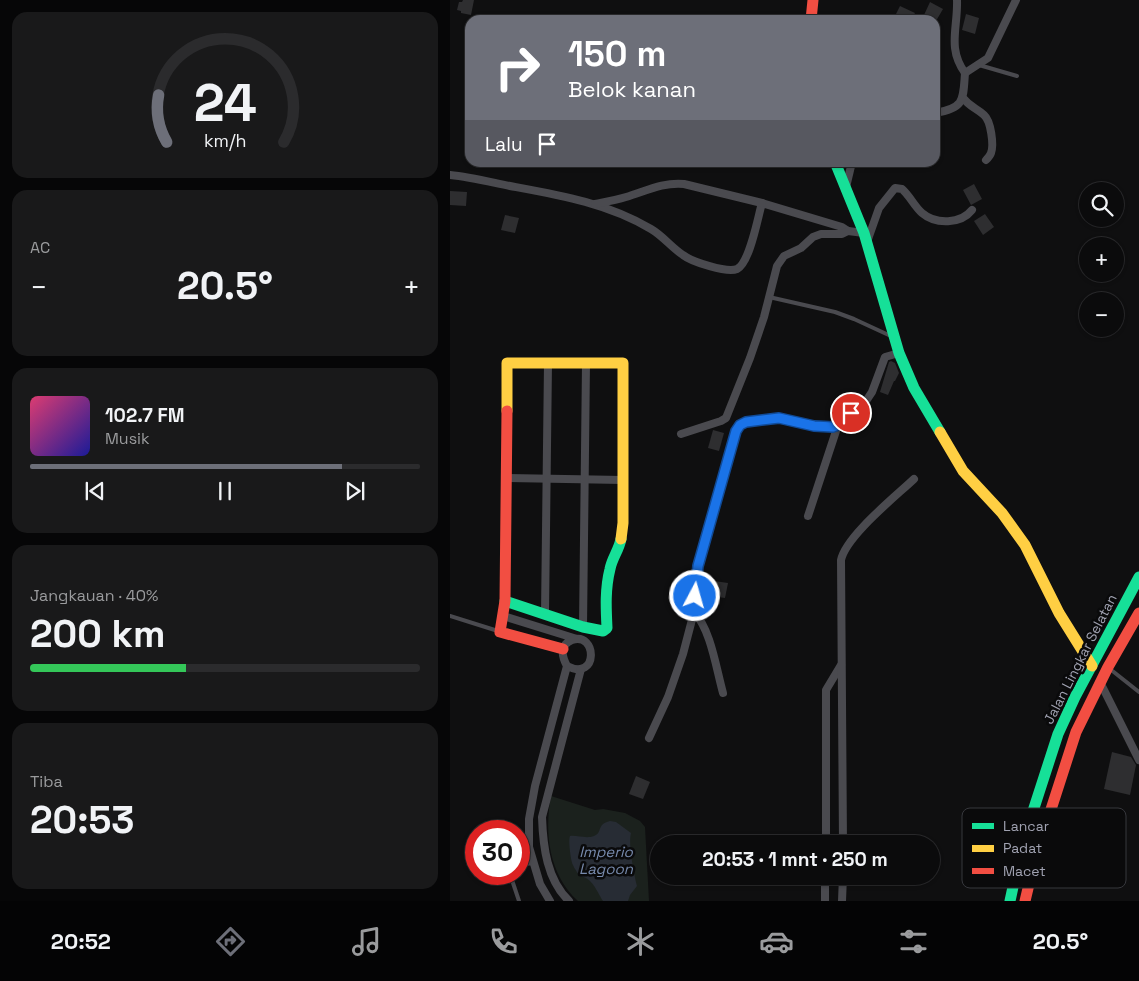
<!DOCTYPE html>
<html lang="id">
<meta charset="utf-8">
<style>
:root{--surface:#0b0b0c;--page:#19191a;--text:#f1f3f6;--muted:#9a9b9d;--line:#2b2b2d;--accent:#6d6f79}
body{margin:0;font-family:"Space Grotesk",sans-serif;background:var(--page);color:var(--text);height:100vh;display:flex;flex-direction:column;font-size:19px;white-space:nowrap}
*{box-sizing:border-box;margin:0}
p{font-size:16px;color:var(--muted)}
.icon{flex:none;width:28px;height:28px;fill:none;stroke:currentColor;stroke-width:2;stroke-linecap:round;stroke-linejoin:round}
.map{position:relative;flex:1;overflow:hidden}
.drawer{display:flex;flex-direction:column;gap:12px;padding:12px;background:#060607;width:450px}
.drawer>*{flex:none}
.top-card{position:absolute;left:15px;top:15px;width:475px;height:152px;border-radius:15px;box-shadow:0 1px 4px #0004,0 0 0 1px var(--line);background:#6d6f79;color:#fff;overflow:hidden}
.fabs{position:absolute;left:629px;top:182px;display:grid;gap:10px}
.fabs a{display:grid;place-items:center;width:45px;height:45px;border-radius:50%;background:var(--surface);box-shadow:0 1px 4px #0004,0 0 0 1px var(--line);font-size:25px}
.speed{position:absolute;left:15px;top:820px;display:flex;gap:10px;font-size:25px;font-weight:700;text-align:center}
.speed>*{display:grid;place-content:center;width:65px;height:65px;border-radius:50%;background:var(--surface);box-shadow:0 1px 4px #0004,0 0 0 1px var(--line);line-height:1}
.speed .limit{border:8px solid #d22;background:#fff;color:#111}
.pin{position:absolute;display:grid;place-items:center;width:42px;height:42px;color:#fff;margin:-21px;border:2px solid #fff;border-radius:50%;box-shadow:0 1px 5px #0007}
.me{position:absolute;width:55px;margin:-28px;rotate:6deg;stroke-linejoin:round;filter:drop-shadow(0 0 4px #0008)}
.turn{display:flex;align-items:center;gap:18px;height:105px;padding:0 20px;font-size:22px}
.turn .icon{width:65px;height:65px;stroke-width:2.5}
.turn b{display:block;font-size:35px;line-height:42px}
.then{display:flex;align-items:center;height:48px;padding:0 20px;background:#0003;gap:10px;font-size:19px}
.big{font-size:38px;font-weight:700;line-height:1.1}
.drawer .widget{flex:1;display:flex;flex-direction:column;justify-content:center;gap:8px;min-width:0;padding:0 18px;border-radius:15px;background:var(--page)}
.drawer .dial{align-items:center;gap:0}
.dial svg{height:130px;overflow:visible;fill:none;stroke:var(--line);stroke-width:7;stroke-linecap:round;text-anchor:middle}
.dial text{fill:var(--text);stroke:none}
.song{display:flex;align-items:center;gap:15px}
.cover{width:60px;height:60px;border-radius:8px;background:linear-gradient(135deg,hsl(340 70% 55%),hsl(240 70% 35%))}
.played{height:5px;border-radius:2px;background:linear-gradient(90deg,var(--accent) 80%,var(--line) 80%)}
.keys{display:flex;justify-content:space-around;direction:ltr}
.heat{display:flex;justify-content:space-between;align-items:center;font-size:28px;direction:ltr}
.charge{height:8px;border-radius:4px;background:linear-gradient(90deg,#34c759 40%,var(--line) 0)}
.trip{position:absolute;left:200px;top:835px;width:290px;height:50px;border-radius:25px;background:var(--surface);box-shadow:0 1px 4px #0004,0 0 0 1px var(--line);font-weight:700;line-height:50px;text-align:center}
.tab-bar{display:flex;height:80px;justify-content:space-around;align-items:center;background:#040405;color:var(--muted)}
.tab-bar .icon{width:35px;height:35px}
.tab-bar .selected{color:var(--accent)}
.tab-bar b{font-size:22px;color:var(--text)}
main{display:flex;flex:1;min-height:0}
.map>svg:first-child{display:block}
.green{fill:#1b211d}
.water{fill:#272c34}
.building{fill:#2e2e30}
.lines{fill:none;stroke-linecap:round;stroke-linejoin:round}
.lane{stroke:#4a4a4f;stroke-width:4}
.street{stroke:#4a4a4f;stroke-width:8}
.fast{stroke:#16e098;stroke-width:11}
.slow{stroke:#ffcf43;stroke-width:11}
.jam{stroke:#f24e42;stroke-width:11}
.route-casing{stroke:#114b97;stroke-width:12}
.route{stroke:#1a73e8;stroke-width:9}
.labels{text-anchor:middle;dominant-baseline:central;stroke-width:5;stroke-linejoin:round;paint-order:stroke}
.street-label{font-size:14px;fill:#a0a2b1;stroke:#0a0a0b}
.water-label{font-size:15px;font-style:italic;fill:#778aac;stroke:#0a0a0b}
.key{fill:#0a0a0b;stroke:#37383d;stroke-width:1}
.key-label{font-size:14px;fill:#a0a2b1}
</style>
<main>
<section class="drawer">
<div class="widget dial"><svg viewBox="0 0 100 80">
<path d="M14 69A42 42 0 1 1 86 69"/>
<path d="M14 69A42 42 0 0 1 9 40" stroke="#6d6f79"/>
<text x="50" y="56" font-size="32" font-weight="700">24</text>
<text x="50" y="72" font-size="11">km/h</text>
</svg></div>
<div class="widget"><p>AC</p>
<div class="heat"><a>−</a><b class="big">20.5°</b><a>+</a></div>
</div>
<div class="widget">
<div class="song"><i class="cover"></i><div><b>102.7 FM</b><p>Musik</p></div></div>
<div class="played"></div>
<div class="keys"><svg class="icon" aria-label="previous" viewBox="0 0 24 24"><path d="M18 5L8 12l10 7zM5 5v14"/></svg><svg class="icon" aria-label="pause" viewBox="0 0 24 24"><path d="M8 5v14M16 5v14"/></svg><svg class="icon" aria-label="next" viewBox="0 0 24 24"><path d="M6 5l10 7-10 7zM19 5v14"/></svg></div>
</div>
<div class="widget"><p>Jangkauan · 40%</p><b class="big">200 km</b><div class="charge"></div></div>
<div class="widget"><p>Tiba</p><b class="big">20:53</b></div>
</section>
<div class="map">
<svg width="689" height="901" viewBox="0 0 689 901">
<rect width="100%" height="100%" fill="#0f0f10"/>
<path class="green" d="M101,796L145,810L153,809L175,813L190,821L195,827L199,901H128C99,875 94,833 101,796Z"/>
<path class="water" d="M160,821L166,822L181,833C178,844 184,874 187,886L180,895L178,901H153C146,890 142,877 129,876C127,871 125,870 123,865C121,862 118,840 120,836C127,835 136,839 144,836C153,833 146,824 160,821Z"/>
<g class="building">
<polygon points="13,0 24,0 21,15 11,13 11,11 7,10 9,2 12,2"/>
<polygon points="480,2 493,9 486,21 474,15"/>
<polygon points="450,6 465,13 461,20 443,20"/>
<polygon points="516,14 529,18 525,34 512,30"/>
<polygon points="524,184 532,199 521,205 513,190"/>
<polygon points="0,191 17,192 16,206 0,205"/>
<polygon points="535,214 544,227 533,235 524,221"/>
<polygon points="55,215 69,218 65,233 51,230"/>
<polygon points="441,361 445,363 449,373 445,381 444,381 438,395 430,392 439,362"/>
<polygon points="263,430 274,433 269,451 258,448"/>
<polygon points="264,581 278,583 275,598 261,596"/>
<polygon points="662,752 681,757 686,765 680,795 654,789"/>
<polygon points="186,776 200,782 193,799 179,794"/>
</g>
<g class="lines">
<g class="lane">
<polyline points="529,65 567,76"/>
<polyline points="319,297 385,312 404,319 443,337"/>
<polyline points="0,616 48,631"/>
<polyline points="660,669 689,692"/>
<polyline points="69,865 83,863"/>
<polyline points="60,874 69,901"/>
</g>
<g class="street">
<polyline points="515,73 538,58 566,0"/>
<path d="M513,98C520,107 526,108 534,115C541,121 544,145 541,153C540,156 538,158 536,160"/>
<path d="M485,113C515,108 513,100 515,73C497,48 508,28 507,0"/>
<path d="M0,175C20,177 40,182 60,186C109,195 157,203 201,229C213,236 221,247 233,255C242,262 277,273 287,269C300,263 308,216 312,203L392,227L398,231L414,233"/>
<polyline points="396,187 402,162"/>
<path d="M145,204C155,202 166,200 176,197C196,191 213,182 234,184L312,203"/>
<path d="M417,242L429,208L445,188L452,189C460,196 464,206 472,213C486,225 511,224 522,210"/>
<polyline points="231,434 271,421 276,418 300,358 314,317 327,266 334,256 351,248 363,237 371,234 392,234 398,231"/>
<polyline points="56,478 173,480"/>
<polyline points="358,516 388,425"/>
<path d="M244,612C261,630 266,668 273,693"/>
<polyline points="95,614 98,363"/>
<polyline points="53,616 127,639"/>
<polyline points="133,627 136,363"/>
<polyline points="650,682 689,760"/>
<polyline points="199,738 218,697 233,654 244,612 248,566 286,431 290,425 296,422 329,418 364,426 376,428 388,425 416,401 422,392 435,357 449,353"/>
<polyline points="376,844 376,690 391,665"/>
<path d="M393,844L391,560C396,536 445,497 464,479"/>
<path d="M100,901L90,884L79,847V819L85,786L117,666C112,657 109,645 122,640C147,631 149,682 117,666"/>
<path d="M119,901C97,880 93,847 92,817L131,669"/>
<polyline points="375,901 375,876"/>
<polyline points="392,901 393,876"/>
</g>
<g class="fast">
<polyline points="385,162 414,233 449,353 464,388 490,432"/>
<path d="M55,601L133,627L153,631L157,628C156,608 155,589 160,569C162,558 169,550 171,539"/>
<polyline points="560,901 572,845 608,734 625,697 689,577"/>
</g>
<g class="slow">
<polyline points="57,411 57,363 173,363 173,523 171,539"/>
<polyline points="490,432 513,471 552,513 575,545 609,613 642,666"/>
</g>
<g class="jam">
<polyline points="361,20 363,0"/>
<polyline points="57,411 55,601 50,632 113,649"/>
<polyline points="575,901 585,859 626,732 658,667 689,613"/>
</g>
</g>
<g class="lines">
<g class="route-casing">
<polyline id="route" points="245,596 248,566 286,431 290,425 296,422 329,418 364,426 383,427 388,425 401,413"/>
</g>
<use href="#route" class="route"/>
</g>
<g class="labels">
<g class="street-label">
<text transform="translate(630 659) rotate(-63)">Jalan Lingkar Selatan</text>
</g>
<g class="water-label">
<text x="156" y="851">Imperio<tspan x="156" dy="17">Lagoon</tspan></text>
</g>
</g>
<rect x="512" y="808" width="164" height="80" rx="8" class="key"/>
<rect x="522" y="823" width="22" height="6" fill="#16e098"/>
<rect x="522" y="845" width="22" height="7" fill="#ffcf43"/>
<rect x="522" y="868" width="22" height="6" fill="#f24e42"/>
<g class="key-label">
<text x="553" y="831">Lancar</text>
<text x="553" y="853">Padat</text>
<text x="553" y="876">Macet</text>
</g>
</svg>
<div class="fabs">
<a><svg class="icon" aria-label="search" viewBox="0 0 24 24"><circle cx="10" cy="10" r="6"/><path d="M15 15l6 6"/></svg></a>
<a>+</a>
<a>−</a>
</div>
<div class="speed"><div class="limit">30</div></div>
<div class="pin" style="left:401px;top:413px;background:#d93025"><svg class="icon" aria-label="arrive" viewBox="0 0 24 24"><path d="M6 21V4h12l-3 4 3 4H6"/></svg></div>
<svg class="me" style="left:245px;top:596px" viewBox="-20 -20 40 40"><circle r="17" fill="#1a73e8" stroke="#fff" stroke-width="3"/><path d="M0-11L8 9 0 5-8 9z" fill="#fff"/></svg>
<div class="trip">20:53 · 1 mnt · 250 m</div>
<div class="top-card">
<div class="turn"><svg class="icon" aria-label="right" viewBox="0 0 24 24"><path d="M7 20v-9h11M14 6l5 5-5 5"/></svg><div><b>150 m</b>Belok kanan</div></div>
<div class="then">Lalu<svg class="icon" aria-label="arrive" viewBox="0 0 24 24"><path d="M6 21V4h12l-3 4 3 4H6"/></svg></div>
</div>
</div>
</main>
<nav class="tab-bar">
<b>20:52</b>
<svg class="icon selected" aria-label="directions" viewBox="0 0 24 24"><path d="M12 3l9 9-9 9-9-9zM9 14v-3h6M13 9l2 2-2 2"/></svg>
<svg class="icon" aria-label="music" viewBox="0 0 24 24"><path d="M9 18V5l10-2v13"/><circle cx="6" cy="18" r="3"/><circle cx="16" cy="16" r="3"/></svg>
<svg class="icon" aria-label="phone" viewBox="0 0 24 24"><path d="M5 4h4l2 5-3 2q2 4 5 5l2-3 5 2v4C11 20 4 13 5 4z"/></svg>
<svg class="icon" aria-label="climate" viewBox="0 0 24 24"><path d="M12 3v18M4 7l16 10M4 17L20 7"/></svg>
<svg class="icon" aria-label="car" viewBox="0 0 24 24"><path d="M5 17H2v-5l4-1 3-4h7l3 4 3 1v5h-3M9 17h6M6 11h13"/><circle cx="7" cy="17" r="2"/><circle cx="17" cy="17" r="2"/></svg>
<svg class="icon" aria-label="filters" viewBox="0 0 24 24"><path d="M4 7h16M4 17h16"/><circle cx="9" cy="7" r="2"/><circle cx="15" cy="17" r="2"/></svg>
<b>20.5°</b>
</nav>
